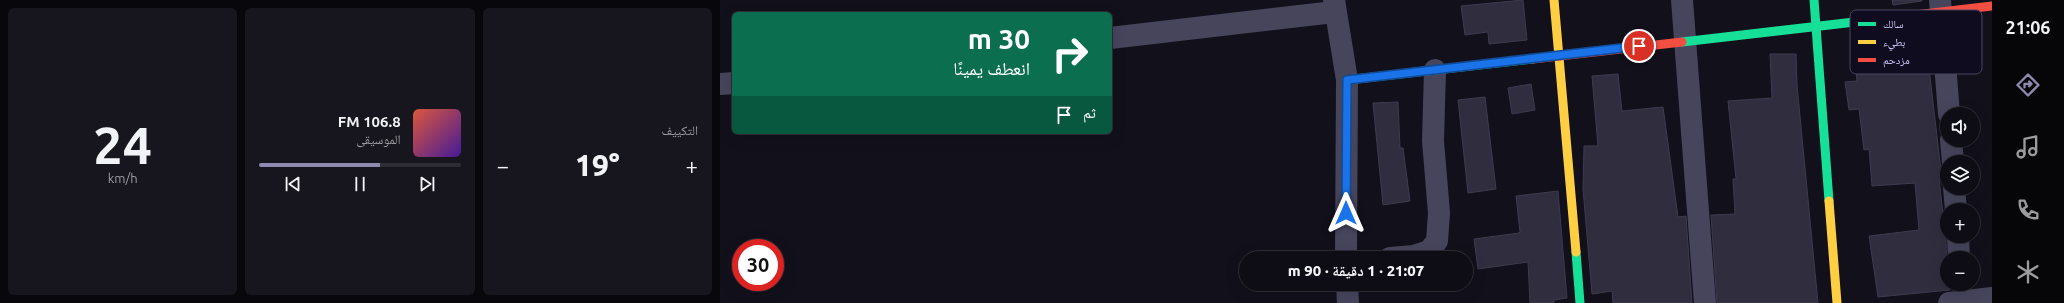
<!DOCTYPE html>
<html lang="ar">
<meta charset="utf-8">
<style>
:root{--surface:#0e0c14;--page:#17151d;--text:#f1f3f6;--muted:#9b9ba0;--line:#2e2c34;--accent:#8e8aaf}
body{margin:0;font-family:Ubuntu,"Noto Naskh Arabic",sans-serif;background:var(--page);color:var(--text);direction:rtl;height:100vh;display:flex;flex-direction:column;font-size:15px;white-space:nowrap}
*{box-sizing:border-box;margin:0}
p{font-size:13px;color:var(--muted)}
.icon{flex:none;width:22px;height:22px;fill:none;stroke:currentColor;stroke-width:2;stroke-linecap:round;stroke-linejoin:round}
.map{position:relative;flex:1;overflow:hidden;direction:ltr}
.sheet{display:flex;flex-direction:column;gap:8px;padding:8px;background:#08070b;width:720px}
.sheet>*{flex:none}
.hud{position:absolute;left:12px;top:12px;width:380px;height:122px;border-radius:6px;box-shadow:0 4px 16px #0002,0 0 0 1px var(--line);direction:rtl;background:#0b6e4f;color:#fff;overflow:hidden}
.buttons{position:absolute;left:1220px;top:107px;display:grid;gap:8px}
.buttons a{display:grid;place-items:center;width:40px;height:40px;border-radius:50%;background:var(--surface);box-shadow:0 4px 16px #0002,0 0 0 1px var(--line);font-size:20px}
.speed{position:absolute;left:12px;top:239px;display:flex;gap:8px;font-size:20px;font-weight:700;text-align:center}
.speed>*{display:grid;place-content:center;width:52px;height:52px;border-radius:50%;background:var(--surface);box-shadow:0 4px 16px #0002,0 0 0 1px var(--line);line-height:1}
.speed .limit{border:6px solid #d22;background:#fff;color:#111}
.pin{position:absolute;display:grid;place-items:center;width:34px;height:34px;color:#fff;margin:-17px;border:2px solid #fff;border-radius:50%;box-shadow:0 1px 4px #0007}
.me{position:absolute;width:44px;margin:-22px;rotate:0deg;stroke-linejoin:round;filter:drop-shadow(0 0 3px #0008)}
.turn{display:flex;align-items:center;gap:14px;height:84px;padding:0 16px;font-size:18px}
.turn .icon{width:52px;height:52px;stroke-width:2.5}
.turn b{display:block;font-size:28px;line-height:34px}
.then{display:flex;align-items:center;height:38px;padding:0 16px;background:#0003;gap:8px;font-size:15px}
.big{font-size:30px;font-weight:800;line-height:1.1}
.sheet .widget{flex:1;display:flex;flex-direction:column;justify-content:center;gap:6px;min-width:0;padding:0 14px;border-radius:6px;background:var(--page)}
.sheet .dial{align-items:center;gap:0}
.dial b{font-size:52px;line-height:1}
.song{display:flex;align-items:center;gap:12px}
.cover{width:48px;height:48px;border-radius:6px;background:linear-gradient(135deg,hsl(10 70% 55%),hsl(260 70% 35%))}
.played{height:4px;border-radius:2px;background:linear-gradient(90deg,var(--accent) 60%,var(--line) 60%)}
.keys{display:flex;justify-content:space-around;direction:ltr}
.heat{display:flex;justify-content:space-between;align-items:center;font-size:22px;direction:ltr}
.sheet .tiles{flex:1;display:grid;gap:8px;grid-template-columns:repeat(3,1fr)}
.trip{position:absolute;left:519px;top:251px;width:234px;height:40px;border-radius:20px;background:var(--surface);box-shadow:0 4px 16px #0002,0 0 0 1px var(--line);font-weight:800;line-height:40px;text-align:center;direction:rtl}
main{display:flex;flex:1;min-height:0}
.tab-bar{display:flex;flex-direction:column;width:72px;justify-content:space-around;align-items:center;background:#060508;color:var(--muted)}
.tab-bar .icon{width:28px;height:28px}
.tab-bar .selected{color:var(--accent)}
.tab-bar b{font-size:18px;color:var(--text)}
.map>svg:first-child{display:block}
.building{fill:#302e3e;stroke:#3e3a50}
.lines{fill:none;stroke-linecap:round;stroke-linejoin:round}
.street{stroke:#46455c;stroke-width:22}
.fast{stroke:#16e098;stroke-width:9}
.slow{stroke:#ffcf43;stroke-width:9}
.jam{stroke:#f24e42;stroke-width:9}
.route-casing{stroke:#114b97;stroke-width:10}
.route{stroke:#1a73e8;stroke-width:7}
.key{fill:#0f0c1f;stroke:#494562;stroke-width:1}
.key-label{font-size:11px;fill:#d0cbff}
</style>
<main>
<nav class="tab-bar">
<b>21:06</b>
<svg class="icon selected" aria-label="directions" viewBox="0 0 24 24"><path d="M12 3l9 9-9 9-9-9zM9 14v-3h6M13 9l2 2-2 2"/></svg>
<svg class="icon" aria-label="music" viewBox="0 0 24 24"><path d="M9 18V5l10-2v13"/><circle cx="6" cy="18" r="3"/><circle cx="16" cy="16" r="3"/></svg>
<svg class="icon" aria-label="phone" viewBox="0 0 24 24"><path d="M5 4h4l2 5-3 2q2 4 5 5l2-3 5 2v4C11 20 4 13 5 4z"/></svg>
<svg class="icon" aria-label="climate" viewBox="0 0 24 24"><path d="M12 3v18M4 7l16 10M4 17L20 7"/></svg>
</nav>
<div class="map">
<svg width="1272" height="303" viewBox="0 0 1272 303">
<rect width="100%" height="100%" fill="#12101b"/>
<g class="building">
<polygon points="803,0 807,40 769,44 768,32 745,35 741,6"/>
<polygon points="1172,0 1202,0 1202,1 1173,5"/>
<polygon points="1204,26 1222,179 1219,179 1226,240 1227,284 1229,284 1230,290 1158,297 1149,236 1199,230 1195,183 1152,186 1149,149 1144,150 1139,109 1129,110 1125,82 1137,81 1134,48 1178,45 1176,30"/>
<polygon points="1050,54 1076,54 1077,85 1098,303 997,303 991,215 1015,214 1013,179 1016,179 1008,101 1052,98"/>
<polygon points="898,74 902,111 943,107 958,217 966,216 972,303 893,303 892,291 872,294 863,189 864,146 878,146 872,76"/>
<polygon points="811,84 815,110 792,114 788,88"/>
<polygon points="765,97 776,189 748,193 738,100"/>
<polygon points="678,102 680,148 683,148 690,201 663,205 653,103"/>
<polygon points="838,191 847,298 834,300 834,303 810,303 808,262 758,269 754,239 799,233 800,232 796,196"/>
</g>
<g class="lines">
<g class="street">
<polyline points="614,0 627,80 626,258"/>
<polyline points="962,0 985,303"/>
<polyline points="1220,0 1229,114"/>
<polyline points="390,38 614,12"/>
<polyline points="0,84 14,83"/>
<polyline points="1231,140 1233,162"/>
<polyline points="1234,188 1236,210"/>
<polyline points="1238,236 1239,258"/>
<polyline points="670,258 694,256 709,251 717,241 719,213 713,141 715,70"/>
<polyline points="627,284 628,303"/>
<polyline points="1229,303 1272,298"/>
</g>
<g class="fast">
<polyline points="1094,0 1109,201"/>
<polyline points="962,42 1195,15"/>
<polyline points="627,80 813,59"/>
<polyline points="856,252 860,303"/>
</g>
<g class="slow">
<polyline points="834,0 856,252"/>
<polyline points="1109,201 1117,303"/>
</g>
<g class="jam">
<polyline points="1195,15 1272,6"/>
<polyline points="813,59 962,42"/>
</g>
</g>
<g class="lines">
<g class="route-casing">
<polyline id="route" points="626,213 627,80 919,46"/>
</g>
<use href="#route" class="route"/>
</g>
<rect x="1130" y="10" width="132" height="64" rx="6" class="key"/>
<rect x="1138" y="22" width="18" height="4" fill="#16e098"/>
<rect x="1138" y="40" width="18" height="4" fill="#ffcf43"/>
<rect x="1138" y="58" width="18" height="4" fill="#f24e42"/>
<g class="key-label">
<text x="1163" y="28">سالك</text>
<text x="1163" y="46">بطيء</text>
<text x="1163" y="64">مزدحم</text>
</g>
</svg>
<div class="buttons">
<a><svg class="icon" aria-label="sound" viewBox="0 0 24 24"><path d="M4 9h4l5-4v14l-5-4H4zM17 9q2 3 0 6"/></svg></a>
<a><svg class="icon" aria-label="layers" viewBox="0 0 24 24"><path d="M12 4l9 5-9 5-9-5zM3 14l9 5 9-5"/></svg></a>
<a>+</a>
<a>−</a>
</div>
<div class="speed"><div class="limit">30</div></div>
<div class="pin" style="left:919px;top:46px;background:#d93025"><svg class="icon" aria-label="arrive" viewBox="0 0 24 24"><path d="M6 21V4h12l-3 4 3 4H6"/></svg></div>
<svg class="me" style="left:626px;top:213px" viewBox="-20 -20 40 40"><path d="M0-17L14 15 0 8-14 15z" fill="#1a73e8" stroke="#fff" stroke-width="4"/></svg>
<div class="trip">21:07 · 1 دقيقة · 90 m</div>
<div class="hud">
<div class="turn"><svg class="icon" aria-label="right" viewBox="0 0 24 24"><path d="M7 20v-9h11M14 6l5 5-5 5"/></svg><div><b>30 m</b>انعطف يمينًا</div></div>
<div class="then">ثم<svg class="icon" aria-label="arrive" viewBox="0 0 24 24"><path d="M6 21V4h12l-3 4 3 4H6"/></svg></div>
</div>
</div>
<section class="sheet">
<div class="tiles">
<div class="widget"><p>التكييف</p>
<div class="heat"><a>−</a><b class="big">19°</b><a>+</a></div>
</div>
<div class="widget">
<div class="song"><i class="cover"></i><div><b>106.8 FM</b><p>الموسيقى</p></div></div>
<div class="played"></div>
<div class="keys"><svg class="icon" aria-label="previous" viewBox="0 0 24 24"><path d="M18 5L8 12l10 7zM5 5v14"/></svg><svg class="icon" aria-label="pause" viewBox="0 0 24 24"><path d="M8 5v14M16 5v14"/></svg><svg class="icon" aria-label="next" viewBox="0 0 24 24"><path d="M6 5l10 7-10 7zM19 5v14"/></svg></div>
</div>
<div class="widget dial"><b>24</b><p>km/h</p></div>
</div>
</section>
</main>
